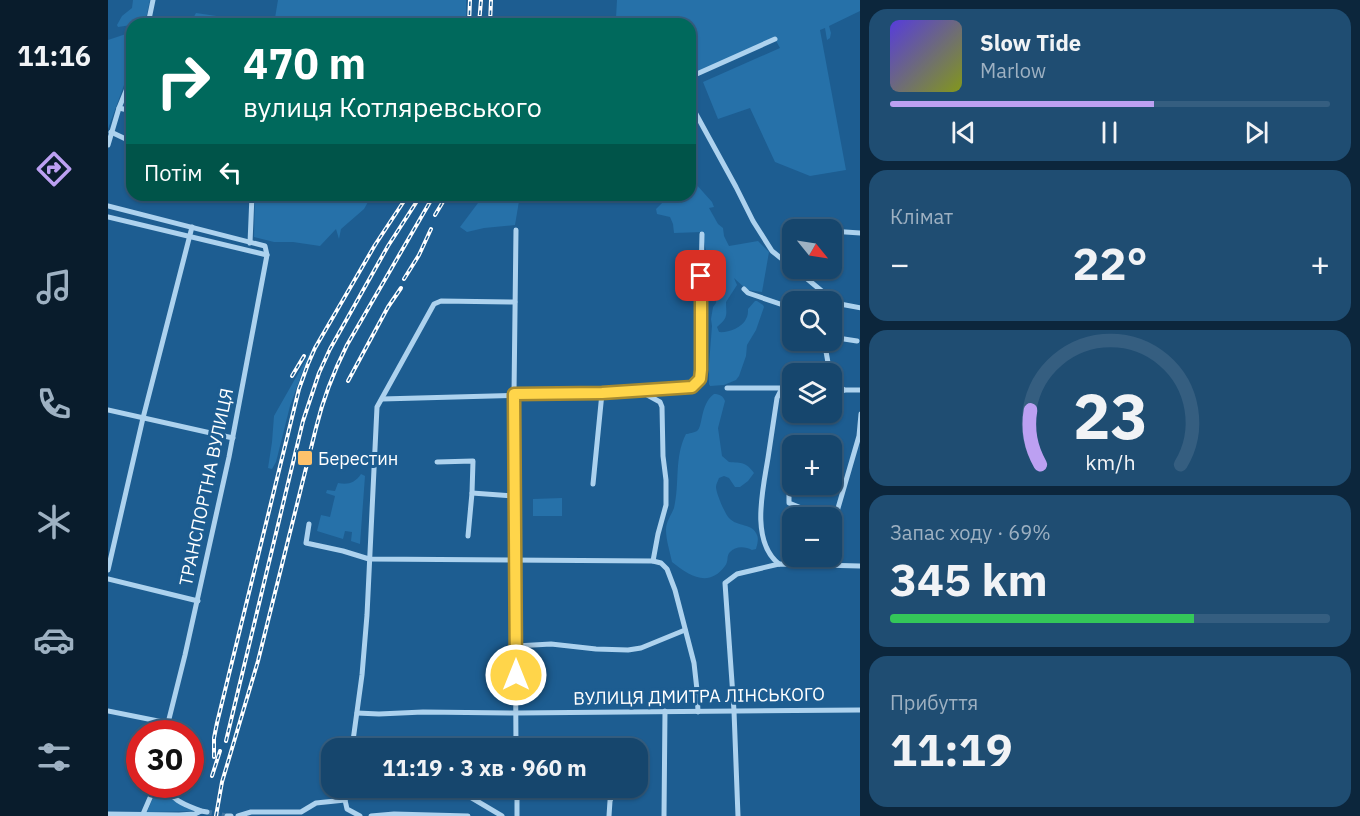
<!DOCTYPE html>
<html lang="uk">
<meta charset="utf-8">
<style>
:root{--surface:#16466d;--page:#1f4d72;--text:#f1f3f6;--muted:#9eb1c2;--line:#355e80;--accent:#bca0f2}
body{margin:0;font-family:"IBM Plex Sans",sans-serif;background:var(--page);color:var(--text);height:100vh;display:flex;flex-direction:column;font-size:22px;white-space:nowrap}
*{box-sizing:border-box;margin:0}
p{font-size:20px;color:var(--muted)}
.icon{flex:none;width:33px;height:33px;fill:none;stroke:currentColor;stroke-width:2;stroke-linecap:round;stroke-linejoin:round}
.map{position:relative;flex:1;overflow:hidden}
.details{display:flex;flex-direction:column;gap:9px;padding:9px;background:#0c263c;width:500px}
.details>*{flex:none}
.hud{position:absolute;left:18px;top:18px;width:570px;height:183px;border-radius:18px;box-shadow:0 2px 4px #0004,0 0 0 2px var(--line);background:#00695c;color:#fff;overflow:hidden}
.needle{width:39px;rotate:120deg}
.controls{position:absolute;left:674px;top:219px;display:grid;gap:12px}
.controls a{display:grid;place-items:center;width:60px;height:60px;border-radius:12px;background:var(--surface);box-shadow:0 2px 4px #0004,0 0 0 2px var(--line);font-size:30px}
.speed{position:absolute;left:18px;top:720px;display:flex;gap:12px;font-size:30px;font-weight:700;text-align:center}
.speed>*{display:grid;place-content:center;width:78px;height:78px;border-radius:50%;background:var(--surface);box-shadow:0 2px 4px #0004,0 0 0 2px var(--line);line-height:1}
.speed .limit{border:9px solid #d22;background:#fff;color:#111}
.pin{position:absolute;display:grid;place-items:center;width:51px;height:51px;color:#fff;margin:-26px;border-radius:12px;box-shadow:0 3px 9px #0006}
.me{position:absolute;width:66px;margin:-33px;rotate:0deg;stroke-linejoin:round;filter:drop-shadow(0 0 4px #0008)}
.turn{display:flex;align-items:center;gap:21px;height:126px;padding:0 18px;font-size:27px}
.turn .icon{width:78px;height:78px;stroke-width:2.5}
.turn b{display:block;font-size:42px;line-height:51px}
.then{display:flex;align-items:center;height:57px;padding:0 18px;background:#0003;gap:12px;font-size:22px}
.big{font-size:45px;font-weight:800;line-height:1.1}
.details .tile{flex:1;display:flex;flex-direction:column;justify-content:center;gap:9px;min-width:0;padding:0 21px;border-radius:18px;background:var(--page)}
.details .dial{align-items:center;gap:0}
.dial svg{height:156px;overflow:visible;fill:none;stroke:var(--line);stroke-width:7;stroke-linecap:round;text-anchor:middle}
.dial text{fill:var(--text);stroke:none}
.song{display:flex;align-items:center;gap:18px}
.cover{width:72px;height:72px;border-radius:9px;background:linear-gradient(135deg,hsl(250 70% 55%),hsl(70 70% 35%))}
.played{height:6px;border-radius:3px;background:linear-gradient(90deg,var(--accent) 60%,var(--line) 60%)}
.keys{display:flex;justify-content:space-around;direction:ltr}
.heat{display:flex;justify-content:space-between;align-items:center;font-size:33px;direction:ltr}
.charge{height:9px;border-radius:4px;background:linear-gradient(90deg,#34c759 69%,var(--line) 0)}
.trip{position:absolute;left:213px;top:738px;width:327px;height:60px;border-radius:18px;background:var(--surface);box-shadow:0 2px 4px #0004,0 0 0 2px var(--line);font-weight:800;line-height:60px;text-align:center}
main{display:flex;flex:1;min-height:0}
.tab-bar{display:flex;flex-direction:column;width:108px;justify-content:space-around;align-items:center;background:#091c2c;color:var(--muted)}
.tab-bar .icon{width:42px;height:42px}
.tab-bar .active{color:var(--accent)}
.tab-bar b{font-size:27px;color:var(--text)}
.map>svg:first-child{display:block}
.green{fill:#2671a9}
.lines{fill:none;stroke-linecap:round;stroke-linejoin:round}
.minor-tunnel{stroke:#3f75a2;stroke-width:5;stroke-dasharray:5 2.5;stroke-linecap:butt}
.minor{stroke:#add2ee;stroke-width:5}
.rail-casing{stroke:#fff;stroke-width:4}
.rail{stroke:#1d5d91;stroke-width:1.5;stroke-dasharray:4.5;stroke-linecap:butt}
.route-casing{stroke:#a68a30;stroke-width:15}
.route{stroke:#ffd54a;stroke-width:10}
.poi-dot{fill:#fec26b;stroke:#1d5d91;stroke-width:2}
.labels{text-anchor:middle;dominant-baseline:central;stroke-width:6;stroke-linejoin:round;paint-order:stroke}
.poi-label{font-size:18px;fill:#fff;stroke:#1d5d91;text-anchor:start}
.street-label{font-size:18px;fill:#fff;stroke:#1d5d91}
</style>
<main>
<nav class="tab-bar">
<b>11:16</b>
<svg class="icon active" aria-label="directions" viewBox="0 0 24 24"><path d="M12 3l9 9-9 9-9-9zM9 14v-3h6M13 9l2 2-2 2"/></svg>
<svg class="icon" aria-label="music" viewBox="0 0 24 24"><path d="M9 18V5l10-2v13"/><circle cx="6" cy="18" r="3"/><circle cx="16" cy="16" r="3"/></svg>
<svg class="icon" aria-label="phone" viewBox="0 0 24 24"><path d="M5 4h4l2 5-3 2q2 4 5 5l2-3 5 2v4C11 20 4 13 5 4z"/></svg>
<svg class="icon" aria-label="climate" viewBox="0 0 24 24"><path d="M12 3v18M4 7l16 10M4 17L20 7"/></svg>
<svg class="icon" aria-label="car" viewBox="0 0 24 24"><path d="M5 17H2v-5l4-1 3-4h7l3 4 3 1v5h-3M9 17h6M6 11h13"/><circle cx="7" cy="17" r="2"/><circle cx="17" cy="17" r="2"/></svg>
<svg class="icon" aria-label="filters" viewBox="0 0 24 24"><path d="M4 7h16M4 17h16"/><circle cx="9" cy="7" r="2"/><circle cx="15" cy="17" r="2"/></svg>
</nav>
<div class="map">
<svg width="753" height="816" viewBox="0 0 753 816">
<rect width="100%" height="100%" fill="#1d5d91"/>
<g class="green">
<polygon points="25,0 42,0 37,23 10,27 9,25 14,16 24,8"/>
<polygon points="170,0 358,0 358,24 166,24"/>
<polygon points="509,0 752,0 752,11 721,26 723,33 722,38 719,40 717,28 712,30 738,170 702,176 667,162 642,108 610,119 595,82 672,48 667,39 582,77 582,24 510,24 508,18"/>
<polygon points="88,13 143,21 150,24 82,24"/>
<polygon points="24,32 24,63 0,129 0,40"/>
<path d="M582,172L587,183L604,202L606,207L601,208L610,224L615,228L616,236L621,246L650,241L661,252L654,292L639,290L626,278L629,285L618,302C618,315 621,317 609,327L611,332C619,333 634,328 638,319C640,316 640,312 640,309L647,301H649L655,305L656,307L648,330L639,345L638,356L631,376L628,380L616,385L602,386L601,384V364L604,326L603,319L605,307L608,303L609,288L608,280L610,273L616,268L609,261H605L598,251L594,232L566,233L565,224L562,217L549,214L548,209L555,202L551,195H582Z"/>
<polygon points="147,195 264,195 256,209 233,229 231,239 228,229 212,246 185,242 166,242 146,237"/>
<polygon points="376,195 412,195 407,225 376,228 359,232 352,227"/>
<polygon points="204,349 194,373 182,406 168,462 164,469 160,468 164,442 166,416"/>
<path d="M606,394C612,394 615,396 617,401L610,428L614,456L621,462C634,463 638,462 646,473L640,481L632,487H627L621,478L616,476L611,478C610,481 608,484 608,487C608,493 617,514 621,518C629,527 645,523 649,535C651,539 649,545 648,549L644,550C637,546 627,546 622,552C618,556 621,561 617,566C601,588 581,576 564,562C562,552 558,540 558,530C558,521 563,516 566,508C572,483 566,457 578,434C580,434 587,432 589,431C595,427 592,404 606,394Z"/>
<path d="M253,474L257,476L252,544L243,541L244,532L237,531L235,539L209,531L213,515L222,517L227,496L218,493L219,490L227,491L230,483C240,485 247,483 253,474Z"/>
<polygon points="454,498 454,516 425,516 425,499"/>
<path d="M51,784C62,797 70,806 87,811L39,812Z"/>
</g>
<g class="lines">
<polyline class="minor-tunnel" points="99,812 119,816"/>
<g class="minor">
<polyline points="40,24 45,0"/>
<polyline points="582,77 667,39"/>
<polyline points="582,103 628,187 645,221 664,251 684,267"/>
<polyline points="11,108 24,111"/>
<polyline points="3,132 24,142"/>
<polyline points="0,145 11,108 24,76"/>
<polyline points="0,206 157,246 159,255 121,457 77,655 60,723 58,734"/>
<polyline points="0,217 159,255"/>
<polyline points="693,228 707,230"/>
<polyline points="408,230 406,394 408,748"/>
<polyline points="723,231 753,233"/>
<polyline points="142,243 144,195"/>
<polyline points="686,268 727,302 732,304 753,308"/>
<polyline points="636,289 640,293 684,308"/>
<polyline points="723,337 749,341"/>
<polyline points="716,340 722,374"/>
<polyline points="723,376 725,380 736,390"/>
<polyline points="619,388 684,388"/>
<polyline points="723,390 753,390"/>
<polyline points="532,391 552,402 554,407 555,456 558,480 558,505 550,534 545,561"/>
<polyline points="274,399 494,393 584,387 592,379 593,370 592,321 594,234"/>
<polyline points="0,410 125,438"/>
<polyline points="329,462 365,461 364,493 360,536"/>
<polyline points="485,484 494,393"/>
<polyline points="681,485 681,503 718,518"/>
<polyline points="364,493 407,496"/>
<polyline points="201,524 198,543 235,551 261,559 545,561 553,563 559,569 567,590 586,663 589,690 590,712"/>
<polyline points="723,555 728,515 751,436 753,414"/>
<path d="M671,564C642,541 655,489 660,458C663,438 666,418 669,398L674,388"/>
<polyline points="0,570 35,418 84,227"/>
<polyline points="0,579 90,601"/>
<polyline points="408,646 443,644 488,649 520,650 533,648 577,630"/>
<polyline points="0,711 60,723"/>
<polyline points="249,713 271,714 315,712 408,713 753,710"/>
<path d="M246,739C259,740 268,743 280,748"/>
<polyline points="244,748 254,675 259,615 269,407 326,304 333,301 407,302"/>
<path d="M57,784C63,801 78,805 93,811"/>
<polyline points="239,788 237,800 239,809 252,816"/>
<polyline points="347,788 394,816"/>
<polyline points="409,788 409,816"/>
<polyline points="0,814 71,815 87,814 93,811 99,812"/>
<polyline points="35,814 48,784"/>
<polyline points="119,816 123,816"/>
<polyline points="130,816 143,812 193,812 208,803 237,800"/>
<polyline points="263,816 286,814 360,816"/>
<polyline points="501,816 502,801 507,788"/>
<polyline points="556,816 557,711"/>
<polyline points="630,816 626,711 617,583 629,574 671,564 753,566"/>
</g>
<g class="rail-casing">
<g id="rail">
<polyline points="361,24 362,0"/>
<polyline points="371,24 373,0"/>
<polyline points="382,24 383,0"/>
<polyline points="494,24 495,23"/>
<polyline points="327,215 339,195"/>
<polyline points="296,279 311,255 323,229"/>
<polyline points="184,376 196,356"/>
<polyline points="240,381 280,307 293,288"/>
<polyline points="118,741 195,421 211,373 222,349 280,246 313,195"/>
<polyline points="106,757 106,738 109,723 191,389 200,364 207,348 267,245 300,195"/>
<polyline points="104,776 112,751"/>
<path d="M108,816L114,782L150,661L208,428C215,399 226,371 239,345L326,195"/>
</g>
</g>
<use href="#rail" class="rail"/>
</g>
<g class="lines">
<g class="route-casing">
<polyline id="route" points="408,675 406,394 494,393 584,387 592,379 593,370 593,276"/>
</g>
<use href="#route" class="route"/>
</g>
<rect class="poi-dot" x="189" y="450" width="16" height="16" rx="3"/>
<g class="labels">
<g class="poi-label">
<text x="210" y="458">Берестин</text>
</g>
<g class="street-label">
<text transform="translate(98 487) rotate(-78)">ТРАНСПОРТНА ВУЛИЦЯ</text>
<text transform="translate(591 696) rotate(-1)">ВУЛИЦЯ ДМИТРА ЛІНСЬКОГО</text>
</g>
</g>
</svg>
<div class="controls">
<a><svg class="needle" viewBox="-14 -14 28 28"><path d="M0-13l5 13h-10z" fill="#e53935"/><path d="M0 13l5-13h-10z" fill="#9eb1c2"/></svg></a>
<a><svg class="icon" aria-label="search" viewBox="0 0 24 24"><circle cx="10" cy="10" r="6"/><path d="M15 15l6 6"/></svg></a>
<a><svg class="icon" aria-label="layers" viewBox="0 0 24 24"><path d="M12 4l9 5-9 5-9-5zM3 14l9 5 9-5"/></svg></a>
<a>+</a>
<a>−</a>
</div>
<div class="speed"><div class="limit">30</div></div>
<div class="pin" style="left:593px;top:276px;background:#d93025"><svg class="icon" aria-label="arrive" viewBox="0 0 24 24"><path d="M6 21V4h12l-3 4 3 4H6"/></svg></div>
<svg class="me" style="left:408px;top:675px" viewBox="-20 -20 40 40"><circle r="17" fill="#ffd54a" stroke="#fff" stroke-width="3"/><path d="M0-11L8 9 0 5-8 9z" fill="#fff"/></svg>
<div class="trip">11:19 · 3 хв · 960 m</div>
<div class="hud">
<div class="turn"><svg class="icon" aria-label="right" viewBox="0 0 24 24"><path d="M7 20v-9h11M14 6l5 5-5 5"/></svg><div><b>470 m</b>вулиця Котляревського</div></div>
<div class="then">Потім<svg class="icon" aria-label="left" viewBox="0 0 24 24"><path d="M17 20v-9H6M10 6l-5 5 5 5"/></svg></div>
</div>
</div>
<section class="details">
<div class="tile">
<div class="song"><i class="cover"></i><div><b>Slow Tide</b><p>Marlow</p></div></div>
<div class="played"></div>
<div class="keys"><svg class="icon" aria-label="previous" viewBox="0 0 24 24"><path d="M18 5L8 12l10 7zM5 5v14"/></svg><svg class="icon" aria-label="pause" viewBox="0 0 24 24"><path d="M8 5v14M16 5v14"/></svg><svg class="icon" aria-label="next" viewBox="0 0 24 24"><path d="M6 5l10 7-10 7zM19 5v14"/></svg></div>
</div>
<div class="tile"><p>Клімат</p>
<div class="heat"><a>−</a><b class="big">22°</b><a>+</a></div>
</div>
<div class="tile dial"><svg viewBox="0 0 100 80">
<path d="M14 69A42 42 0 1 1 86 69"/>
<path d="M14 69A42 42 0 0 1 9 41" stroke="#bca0f2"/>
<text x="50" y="56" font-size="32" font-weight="700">23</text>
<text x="50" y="72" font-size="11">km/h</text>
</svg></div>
<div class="tile"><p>Запас ходу · 69%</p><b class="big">345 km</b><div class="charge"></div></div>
<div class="tile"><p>Прибуття</p><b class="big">11:19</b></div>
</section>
</main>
